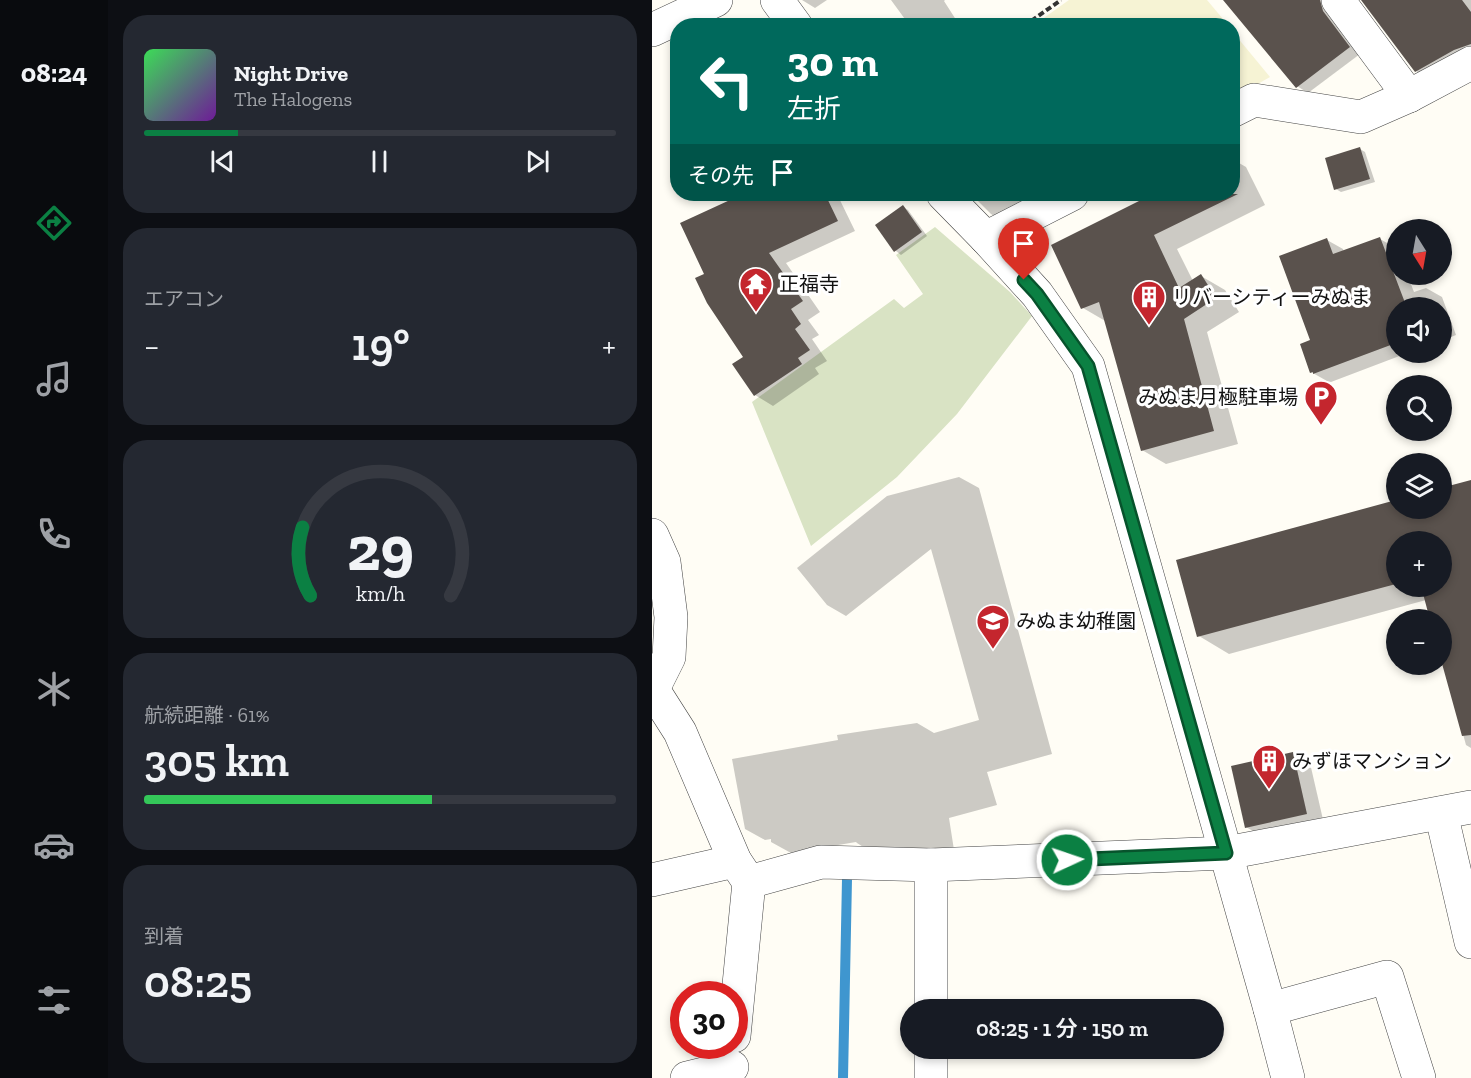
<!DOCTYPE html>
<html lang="ja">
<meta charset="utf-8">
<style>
:root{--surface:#171b24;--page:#242831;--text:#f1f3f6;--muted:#9ea1a6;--line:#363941;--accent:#0b8043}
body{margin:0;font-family:"Zilla Slab","Noto Sans JP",serif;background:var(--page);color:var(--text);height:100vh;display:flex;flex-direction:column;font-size:22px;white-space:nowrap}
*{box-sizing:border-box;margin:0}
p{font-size:20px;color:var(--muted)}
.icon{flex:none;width:33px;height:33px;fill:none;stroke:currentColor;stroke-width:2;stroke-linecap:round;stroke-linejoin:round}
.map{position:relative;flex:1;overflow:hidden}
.drawer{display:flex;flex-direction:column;gap:15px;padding:15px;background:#0d0f14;width:544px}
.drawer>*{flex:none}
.banner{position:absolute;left:18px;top:18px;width:570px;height:183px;border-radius:24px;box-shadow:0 3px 9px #0003;background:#00695c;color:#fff;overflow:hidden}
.needle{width:39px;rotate:169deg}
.fabs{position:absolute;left:734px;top:219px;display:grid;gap:12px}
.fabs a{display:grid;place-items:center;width:66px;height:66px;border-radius:50%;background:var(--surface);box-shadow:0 3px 9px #0003;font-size:30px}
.speed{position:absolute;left:18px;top:981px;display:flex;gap:12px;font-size:30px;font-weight:700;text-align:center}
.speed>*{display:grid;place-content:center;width:78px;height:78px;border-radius:50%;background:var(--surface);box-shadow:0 3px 9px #0003;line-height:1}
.speed .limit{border:9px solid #d22;background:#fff;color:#111}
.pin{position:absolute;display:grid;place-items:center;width:51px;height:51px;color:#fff;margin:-62px -26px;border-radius:50% 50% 50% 0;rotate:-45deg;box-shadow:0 0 6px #0007}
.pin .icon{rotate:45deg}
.me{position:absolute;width:66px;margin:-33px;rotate:87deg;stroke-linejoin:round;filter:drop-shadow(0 0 4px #0008)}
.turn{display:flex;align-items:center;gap:21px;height:126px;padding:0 18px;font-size:27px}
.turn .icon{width:78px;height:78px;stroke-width:2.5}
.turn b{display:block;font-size:42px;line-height:51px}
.then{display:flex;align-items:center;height:57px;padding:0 18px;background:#0003;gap:12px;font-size:22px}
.big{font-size:45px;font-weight:600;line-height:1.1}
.drawer .widget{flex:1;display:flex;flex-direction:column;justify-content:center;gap:9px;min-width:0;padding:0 21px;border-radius:24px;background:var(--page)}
.drawer .dial{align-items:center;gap:0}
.dial svg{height:156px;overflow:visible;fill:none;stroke:var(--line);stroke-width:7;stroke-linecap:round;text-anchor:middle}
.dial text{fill:var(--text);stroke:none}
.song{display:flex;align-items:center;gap:18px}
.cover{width:72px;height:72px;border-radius:9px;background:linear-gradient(135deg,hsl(130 70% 55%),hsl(280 70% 35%))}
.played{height:6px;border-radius:3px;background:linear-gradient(90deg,var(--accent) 20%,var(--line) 20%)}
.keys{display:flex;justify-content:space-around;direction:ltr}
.heat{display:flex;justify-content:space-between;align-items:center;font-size:33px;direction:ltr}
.charge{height:9px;border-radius:4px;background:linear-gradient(90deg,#34c759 61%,var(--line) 0)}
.trip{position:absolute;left:248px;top:999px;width:324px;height:60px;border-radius:30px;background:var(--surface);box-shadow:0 3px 9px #0003;font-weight:600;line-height:60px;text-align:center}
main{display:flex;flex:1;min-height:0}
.tab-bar{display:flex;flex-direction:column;width:108px;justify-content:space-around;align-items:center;background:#090b0e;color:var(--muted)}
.tab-bar .icon{width:42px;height:42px}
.tab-bar .active{color:var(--accent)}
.tab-bar b{font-size:27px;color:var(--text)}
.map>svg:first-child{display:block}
.farmland{fill:#f6f3d4}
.cemetery{fill:#d9e3c4}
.shadow{fill:#0003;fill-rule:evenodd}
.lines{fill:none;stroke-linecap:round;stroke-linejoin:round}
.stream{stroke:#3f96cf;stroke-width:10}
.building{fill:#5a524d}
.minor-casing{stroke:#444;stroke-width:34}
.path{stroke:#333;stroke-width:4;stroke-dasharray:6 3;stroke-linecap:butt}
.minor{stroke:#fff;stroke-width:33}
.route-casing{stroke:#07532c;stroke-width:15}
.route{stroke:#0b8043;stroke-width:10}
.labels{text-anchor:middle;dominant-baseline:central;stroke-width:6;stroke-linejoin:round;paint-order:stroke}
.poi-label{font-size:20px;fill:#111;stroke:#fff;text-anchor:start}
</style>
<main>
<nav class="tab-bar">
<b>08:24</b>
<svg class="icon active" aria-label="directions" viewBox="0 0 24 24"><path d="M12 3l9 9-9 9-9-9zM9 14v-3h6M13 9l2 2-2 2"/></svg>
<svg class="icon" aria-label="music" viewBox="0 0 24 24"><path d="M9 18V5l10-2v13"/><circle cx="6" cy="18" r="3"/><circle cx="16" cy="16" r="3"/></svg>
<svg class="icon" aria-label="phone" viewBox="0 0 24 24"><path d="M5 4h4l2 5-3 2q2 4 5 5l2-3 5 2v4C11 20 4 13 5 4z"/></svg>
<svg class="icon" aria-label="climate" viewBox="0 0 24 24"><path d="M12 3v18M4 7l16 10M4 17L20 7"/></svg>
<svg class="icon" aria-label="car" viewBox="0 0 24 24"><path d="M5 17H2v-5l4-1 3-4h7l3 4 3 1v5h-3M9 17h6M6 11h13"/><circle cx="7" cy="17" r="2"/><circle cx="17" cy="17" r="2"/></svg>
<svg class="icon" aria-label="filters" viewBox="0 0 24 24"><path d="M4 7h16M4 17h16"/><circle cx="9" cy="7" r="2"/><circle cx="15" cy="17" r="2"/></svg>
</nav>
<section class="drawer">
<div class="widget">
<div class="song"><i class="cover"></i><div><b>Night Drive</b><p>The Halogens</p></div></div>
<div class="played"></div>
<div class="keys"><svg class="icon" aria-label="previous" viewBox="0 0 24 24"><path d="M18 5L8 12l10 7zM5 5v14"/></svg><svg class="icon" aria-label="pause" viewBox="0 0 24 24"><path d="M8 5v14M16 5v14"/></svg><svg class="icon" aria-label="next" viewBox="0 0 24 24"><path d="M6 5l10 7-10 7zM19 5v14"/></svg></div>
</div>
<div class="widget"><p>エアコン</p>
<div class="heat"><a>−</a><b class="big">19°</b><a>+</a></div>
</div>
<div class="widget dial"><svg viewBox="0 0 100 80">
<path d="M14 69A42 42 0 1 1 86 69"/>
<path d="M14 69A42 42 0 0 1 10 34" stroke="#0b8043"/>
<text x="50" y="56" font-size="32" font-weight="700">29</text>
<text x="50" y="72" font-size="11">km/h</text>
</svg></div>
<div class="widget"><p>航続距離 · 61%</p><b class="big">305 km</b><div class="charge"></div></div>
<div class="widget"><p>到着</p><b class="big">08:25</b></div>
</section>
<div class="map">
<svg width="819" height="1078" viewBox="0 0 819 1078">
<rect width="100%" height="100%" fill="#fffdf5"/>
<g class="farmland">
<polygon points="417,0 555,0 576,25 382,25"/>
<polygon points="580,31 618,77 581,98 580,98"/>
</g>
<polygon class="cemetery" points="283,227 358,292 380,316 305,414 245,477 159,546 100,402 242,299 252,308 271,294 244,255"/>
<g class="shadow">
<polygon points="150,0 175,0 163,8"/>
<polygon points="239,0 293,0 292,1 308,26 258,26"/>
<polygon points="573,0 680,0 708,54 656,93 645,86"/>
<polygon points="711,0 819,0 819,54 775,77 764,71"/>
<polygon points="708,149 713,152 723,182 689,192 684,189"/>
<polygon points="580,159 594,167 613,205 525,249 541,281 549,276 573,290 587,312 555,332 586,444 514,464 490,450 455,322 431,308 401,246 504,194 580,194"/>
<polygon points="94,194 185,194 203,231 134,263 168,312 156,320 167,335 160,339 175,361 163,368 167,374 121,406 103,395 93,357 30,224"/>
<polygon points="319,194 400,194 352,222 339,214"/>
<polygon points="251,207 256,210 275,236 249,255 244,251 225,226"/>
<polygon points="728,239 744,248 744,274 755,274 762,292 774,288 790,297 804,335 789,341 789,308 744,308 744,352 758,352 679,382 675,381 659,372 660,341 675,240 691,249 692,252"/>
<polygon points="307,477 327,488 400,754 335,772 345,805 297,818 302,850 224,855 205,843 204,842 139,853 119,842 119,839 113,840 93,829 80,759 186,740 185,735 265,723 282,733 327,720 279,549 194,616 175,605 145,568 235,496"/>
<path d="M819,482V748L814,745L789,655V620L774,600L577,654L547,636L744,502V508H789V490ZM744,542H789V586H744Z"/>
<polygon points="641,754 658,763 672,824 611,837 594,827"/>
</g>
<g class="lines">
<polyline class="stream" points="191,1078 195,879"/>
</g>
<g class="building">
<polygon points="571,0 668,0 671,11 698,47 644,88"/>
<polygon points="709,0 810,0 819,12 819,44 802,50 763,72"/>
<polygon points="708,147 718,179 682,190 673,158"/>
<polygon points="91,194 173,194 186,221 117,253 151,301 139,309 149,324 143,329 158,350 146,358 150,364 102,396 80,364 91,357 55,303 43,278 52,274 28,223"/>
<polygon points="501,194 586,194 502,235 527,288 549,274 564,298 532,319 562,431 489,451 447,302 429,309 399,245"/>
<polygon points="251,205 270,232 242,252 223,225"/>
<polygon points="728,237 755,308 744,308 744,343 661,374 661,372 658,373 648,344 658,340 627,256 675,238 681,254"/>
<polygon points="819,480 819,735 810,736 789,660 789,620 778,620 769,586 789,586 789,542 744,542 744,584 545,637 524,560 744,500 744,508 789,508 789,488"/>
<polygon points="641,752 655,814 593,828 579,766"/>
</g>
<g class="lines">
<g class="minor-casing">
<g id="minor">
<polyline points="125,0 144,26"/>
<polyline points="686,0 757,96"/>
<polyline points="0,30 64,0"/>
<polyline points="580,111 602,100 709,117 757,96 819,63"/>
<polyline points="291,194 334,238 385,294 436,366 618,1009 636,1078"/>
<polyline points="334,238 420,194"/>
<polyline points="0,535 12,562 19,617 17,657 1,689"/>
<polyline points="0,688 28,732 83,861 97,882 82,1036"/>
<polyline points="789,813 819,942"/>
<polyline points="0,880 83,861"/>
<polyline points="97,882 169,862 279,865 574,853 819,807"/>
<polyline points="618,1009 735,977 767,1078"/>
<polyline points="279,1010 279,865"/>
<polyline points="35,1078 80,1067"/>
<polyline points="279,1078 279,1048"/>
</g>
</g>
<polyline class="path" points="372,26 409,0"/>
<use href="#minor" class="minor"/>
</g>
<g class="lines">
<g class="route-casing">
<polyline id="route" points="372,280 385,294 436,366 574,853 415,860"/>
</g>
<use href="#route" class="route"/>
</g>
<defs>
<g id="temple-pin" transform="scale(1.725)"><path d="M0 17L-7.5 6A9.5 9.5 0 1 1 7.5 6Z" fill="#c4262e" stroke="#fff"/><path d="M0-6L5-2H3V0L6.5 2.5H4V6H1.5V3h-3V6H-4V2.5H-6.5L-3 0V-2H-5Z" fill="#fff"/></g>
<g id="building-pin" transform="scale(1.725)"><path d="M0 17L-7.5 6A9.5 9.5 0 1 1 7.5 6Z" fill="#c4262e" stroke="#fff"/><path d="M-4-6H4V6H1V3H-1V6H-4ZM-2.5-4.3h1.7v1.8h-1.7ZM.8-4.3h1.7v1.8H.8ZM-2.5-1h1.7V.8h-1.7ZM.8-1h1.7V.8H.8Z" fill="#fff"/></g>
<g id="parking-pin" transform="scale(1.725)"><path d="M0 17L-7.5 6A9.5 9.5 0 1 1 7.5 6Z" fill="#c4262e" stroke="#fff"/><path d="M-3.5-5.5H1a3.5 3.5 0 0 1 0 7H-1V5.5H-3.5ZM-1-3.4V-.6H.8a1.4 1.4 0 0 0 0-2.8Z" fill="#fff"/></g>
<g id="school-pin" transform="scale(1.725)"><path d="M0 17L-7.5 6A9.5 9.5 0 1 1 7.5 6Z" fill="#c4262e" stroke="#fff"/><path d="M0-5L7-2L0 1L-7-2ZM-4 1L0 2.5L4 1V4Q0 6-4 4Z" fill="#fff"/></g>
</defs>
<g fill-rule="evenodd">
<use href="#temple-pin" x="104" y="284"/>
<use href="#building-pin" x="497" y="297"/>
<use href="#parking-pin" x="669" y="397"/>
<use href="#school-pin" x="341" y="621"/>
<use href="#building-pin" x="617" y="761"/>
</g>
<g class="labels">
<g class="poi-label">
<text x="127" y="284">正福寺</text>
<text x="520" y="297">リバーシティーみぬま</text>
<text x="646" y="397" text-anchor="end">みぬま月極駐車場</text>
<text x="364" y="621">みぬま幼稚園</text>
<text x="640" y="761">みずほマンション</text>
</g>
</g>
</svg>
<div class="fabs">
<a><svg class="needle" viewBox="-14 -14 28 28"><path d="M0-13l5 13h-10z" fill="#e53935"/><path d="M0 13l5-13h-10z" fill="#9ea1a6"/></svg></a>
<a><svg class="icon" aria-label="sound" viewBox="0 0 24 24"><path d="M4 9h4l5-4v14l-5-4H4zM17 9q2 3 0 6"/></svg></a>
<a><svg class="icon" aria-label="search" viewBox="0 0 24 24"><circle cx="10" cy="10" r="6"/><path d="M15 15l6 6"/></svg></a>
<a><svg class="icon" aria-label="layers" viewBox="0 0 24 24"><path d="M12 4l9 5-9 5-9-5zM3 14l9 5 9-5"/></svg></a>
<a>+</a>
<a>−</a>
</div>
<div class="speed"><div class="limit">30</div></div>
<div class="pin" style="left:372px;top:280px;background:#d93025"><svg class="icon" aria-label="arrive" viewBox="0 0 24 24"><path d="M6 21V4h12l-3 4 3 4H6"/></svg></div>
<svg class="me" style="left:415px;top:860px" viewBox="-20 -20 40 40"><circle r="17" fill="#0b8043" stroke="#fff" stroke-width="3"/><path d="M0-11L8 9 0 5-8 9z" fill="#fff"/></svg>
<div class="trip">08:25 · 1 分 · 150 m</div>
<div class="banner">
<div class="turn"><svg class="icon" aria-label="left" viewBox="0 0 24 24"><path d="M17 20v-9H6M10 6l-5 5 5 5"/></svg><div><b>30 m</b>左折</div></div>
<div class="then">その先<svg class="icon" aria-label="arrive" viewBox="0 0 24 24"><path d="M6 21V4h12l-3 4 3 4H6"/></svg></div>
</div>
</div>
</main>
